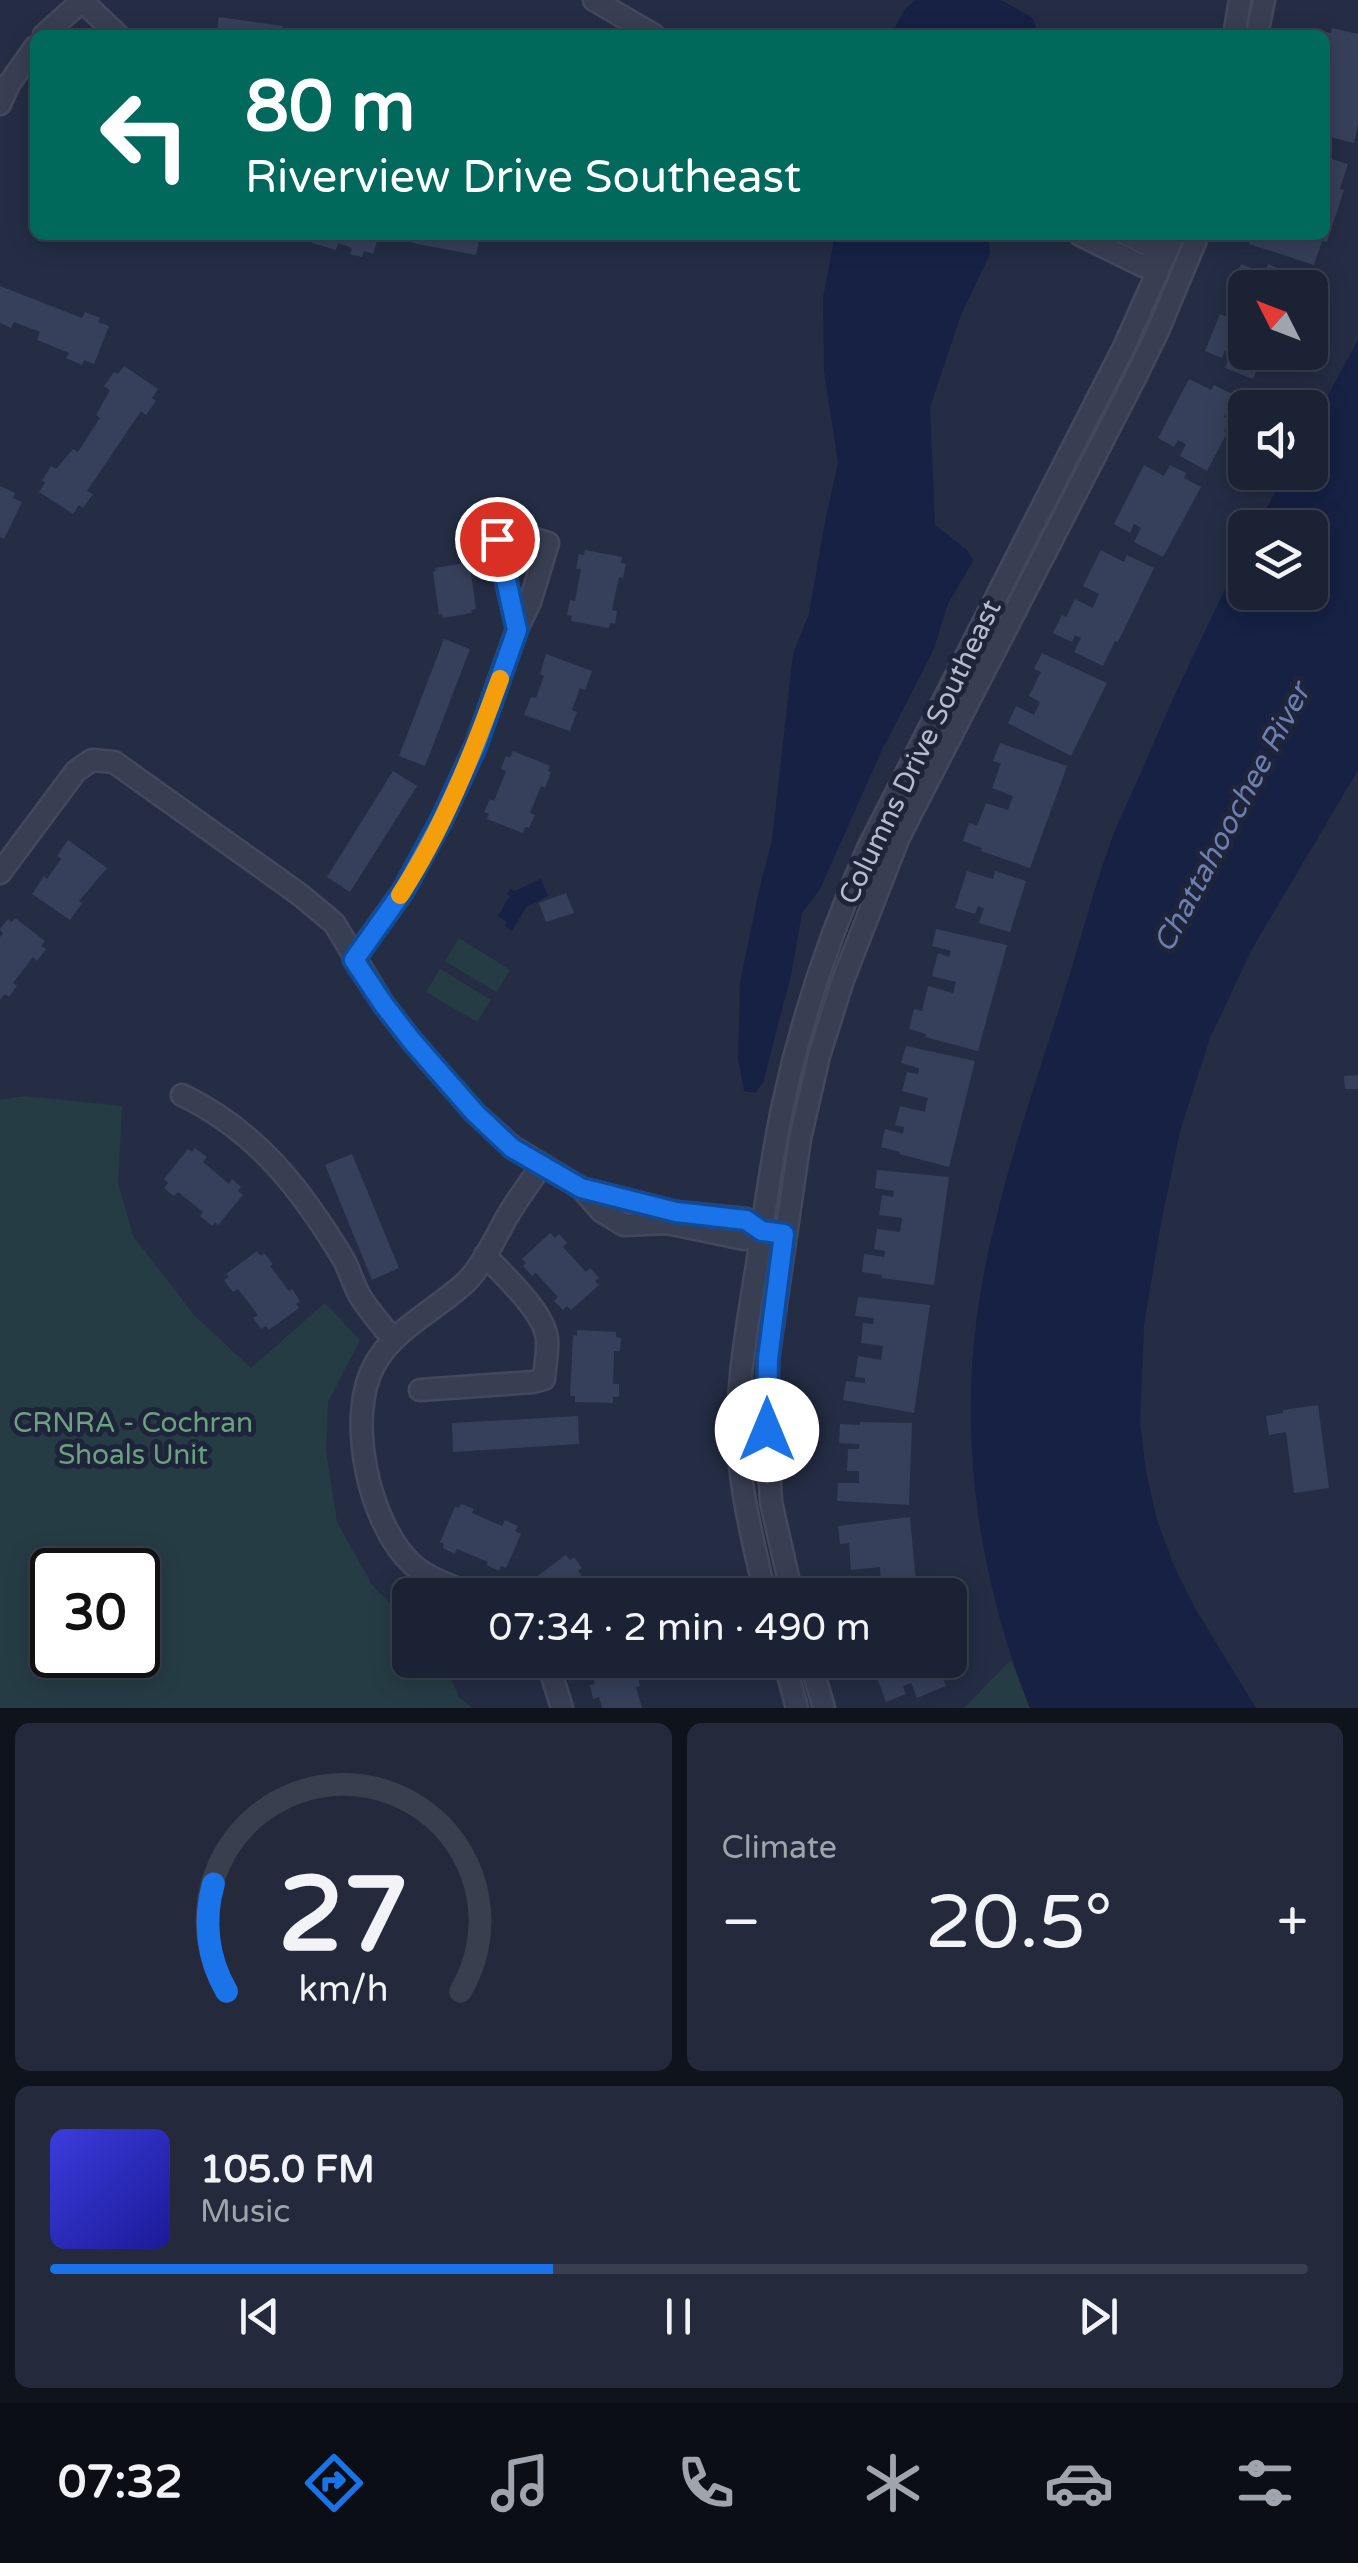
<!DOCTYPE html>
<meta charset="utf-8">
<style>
:root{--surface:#1b2233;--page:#242a3b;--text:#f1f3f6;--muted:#a0a4ac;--line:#393f4e;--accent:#1a73e8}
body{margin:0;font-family:"Varela Round",sans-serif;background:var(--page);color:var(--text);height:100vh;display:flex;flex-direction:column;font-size:38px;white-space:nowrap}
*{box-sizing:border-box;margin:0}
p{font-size:32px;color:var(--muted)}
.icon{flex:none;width:55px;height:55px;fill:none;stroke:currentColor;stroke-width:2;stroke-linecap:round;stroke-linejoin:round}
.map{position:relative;height:1708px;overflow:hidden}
.side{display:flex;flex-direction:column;gap:15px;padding:15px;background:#0f131c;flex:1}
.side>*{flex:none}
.guide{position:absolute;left:30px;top:30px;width:1300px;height:210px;border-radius:15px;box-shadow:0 5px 25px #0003,0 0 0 2px var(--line);background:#00695c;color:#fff;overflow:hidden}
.needle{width:65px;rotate:312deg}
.tools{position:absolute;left:1228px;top:270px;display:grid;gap:20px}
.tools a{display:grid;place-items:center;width:100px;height:100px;border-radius:15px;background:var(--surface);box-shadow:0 5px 25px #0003,0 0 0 2px var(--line);font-size:50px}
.speed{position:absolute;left:30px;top:1548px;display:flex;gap:20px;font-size:50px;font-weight:700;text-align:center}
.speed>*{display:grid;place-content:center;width:130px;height:130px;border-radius:50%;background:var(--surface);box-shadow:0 5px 25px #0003,0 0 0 2px var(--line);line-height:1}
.speed .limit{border:5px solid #111;border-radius:15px;background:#fff;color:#111}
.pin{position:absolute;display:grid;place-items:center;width:85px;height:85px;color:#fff;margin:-42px;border:5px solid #fff;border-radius:50%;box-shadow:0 2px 10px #0007}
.me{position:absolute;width:110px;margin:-55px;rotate:0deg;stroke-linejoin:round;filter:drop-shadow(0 0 8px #0008)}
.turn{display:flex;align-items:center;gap:35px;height:210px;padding:0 50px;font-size:45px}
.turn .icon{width:130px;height:130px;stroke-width:2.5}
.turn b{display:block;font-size:70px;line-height:85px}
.big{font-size:75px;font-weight:600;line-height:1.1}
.side .card{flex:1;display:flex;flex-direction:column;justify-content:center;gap:15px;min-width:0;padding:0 35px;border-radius:15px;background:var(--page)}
.side .dial{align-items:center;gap:0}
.dial svg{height:260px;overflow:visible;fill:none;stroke:var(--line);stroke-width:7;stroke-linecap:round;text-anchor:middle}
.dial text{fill:var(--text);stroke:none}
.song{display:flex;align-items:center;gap:30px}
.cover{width:120px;height:120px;border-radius:15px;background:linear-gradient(135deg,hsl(240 70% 55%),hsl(240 70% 35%))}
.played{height:10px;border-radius:5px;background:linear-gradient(90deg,var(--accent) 40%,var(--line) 40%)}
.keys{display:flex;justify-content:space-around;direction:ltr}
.heat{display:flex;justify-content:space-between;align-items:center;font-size:55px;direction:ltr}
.side .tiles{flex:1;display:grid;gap:15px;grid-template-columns:1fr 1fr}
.card:last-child{grid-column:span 2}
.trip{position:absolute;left:392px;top:1578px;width:575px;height:100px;border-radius:15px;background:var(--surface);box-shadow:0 5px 25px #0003,0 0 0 2px var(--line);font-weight:600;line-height:100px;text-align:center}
.tabs{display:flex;height:160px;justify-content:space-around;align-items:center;background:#0b0e14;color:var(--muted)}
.tabs .icon{width:70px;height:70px}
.tabs .on{color:var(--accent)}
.tabs b{font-size:45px;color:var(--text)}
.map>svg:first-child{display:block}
.green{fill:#263c45;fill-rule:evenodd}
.water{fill:#162144}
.building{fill:#36405a}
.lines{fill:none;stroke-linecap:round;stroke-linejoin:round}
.minor-casing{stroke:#43485d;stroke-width:25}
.minor{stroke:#393f53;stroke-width:20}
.route-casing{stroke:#114b97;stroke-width:25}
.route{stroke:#1a73e8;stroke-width:18}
.slow{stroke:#f59e0b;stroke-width:18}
.labels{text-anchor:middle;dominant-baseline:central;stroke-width:10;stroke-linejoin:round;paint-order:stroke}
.street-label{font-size:28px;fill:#b6bbcd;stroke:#1e2439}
.park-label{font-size:28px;fill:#6ba080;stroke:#1e2439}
.water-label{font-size:30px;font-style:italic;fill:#6d7eaf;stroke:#1e2439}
</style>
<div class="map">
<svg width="1358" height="1708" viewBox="0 0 1358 1708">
<rect width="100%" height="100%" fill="#242d44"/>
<g class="green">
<polygon points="459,938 510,970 496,992 445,961"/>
<polygon points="440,969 491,1000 477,1022 426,992"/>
<path d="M25,1096L122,1106L118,1183L133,1236L195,1316L251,1368L325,1303L360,1340L328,1402L326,1450L337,1522L372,1585L410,1623V1660H443L459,1697L472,1708H0V1100ZM52,1570H138V1655H52Z"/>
<polygon points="1011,1660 1030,1708 964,1708"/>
</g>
<g class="water">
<polygon points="916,0 1001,0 1033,18 1038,35 891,35 905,9"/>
<polygon points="835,235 988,235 990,254 961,315 930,407 935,525 967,550 973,561 948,604 933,651 881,752 820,889 802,913 791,975 763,1083 755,1093 744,1091 738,1058 740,983 760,886 772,840 793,654 809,614 824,527 838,463 824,371 823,298"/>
<path d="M1358,340V770L1252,949L1210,1038L1180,1131L1160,1228L1144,1325L1140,1423L1146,1472L1157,1520L1174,1566L1196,1610L1256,1708H1030C981,1584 959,1449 977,1316C992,1209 1028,1106 1061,1003C1078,951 1091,896 1110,844C1119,819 1132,793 1143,768C1174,694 1209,622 1245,549V592H1310V528L1256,527L1286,473L1310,472V429Z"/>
<polygon points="541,879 548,896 526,907 512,931 505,926 507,922 498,916 510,896 507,894 510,889 515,891"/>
</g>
<g class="building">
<polygon points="219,17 283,26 281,35 216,35"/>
<polygon points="1307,28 1331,33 1332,28 1358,34 1358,124 1354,143 1325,136 1325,88 1329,89 1332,74 1325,72 1325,35 1305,35"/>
<polygon points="1325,157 1348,164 1340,189 1344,190 1327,242 1322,241 1314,265 1249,244 1252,235 1325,235"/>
<polygon points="315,235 379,235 373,254 364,251 362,257 350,254 352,248 338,243 336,250 312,243"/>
<polygon points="413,235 480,235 476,255 412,243"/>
<polygon points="1241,264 1264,273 1268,264 1278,268 1276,273 1299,283 1297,288 1245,288 1245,352 1264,352 1253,379 1225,368 1231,353 1225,350 1222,358 1205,351 1220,314 1237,321 1240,313 1243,307 1226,300"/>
<polygon points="0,286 82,318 85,312 100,318 98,322 109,326 94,364 84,360 82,365 66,358 69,353 37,340 40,332 14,322 11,328 0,323"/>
<polygon points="124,366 158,389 152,398 156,401 146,415 141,411 87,491 93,494 83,508 79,505 73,514 39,492 45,483 42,481 51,466 56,469 73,449 78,452 100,418 96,415 110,390 104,386 114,372 118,374"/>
<polygon points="1189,379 1211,390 1214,385 1246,401 1238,415 1228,410 1224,417 1230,420 1224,431 1227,433 1207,471 1180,456 1186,444 1178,440 1174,447 1158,438"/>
<polygon points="1144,465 1164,476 1170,465 1186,473 1184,478 1201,487 1163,557 1134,542 1141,528 1134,524 1130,533 1114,524"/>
<polygon points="0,486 15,493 13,498 22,502 4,539 0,537"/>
<polygon points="585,550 622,557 621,563 626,564 623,578 619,577 612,610 617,611 615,624 610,623 609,628 571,621 572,616 567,615 570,600 575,601 581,569 576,569 579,554 584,555"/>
<polygon points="1101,550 1124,562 1127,555 1154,568 1118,642 1115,641 1103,666 1074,652 1081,638 1075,635 1072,642 1053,633 1062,615 1066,617 1075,599 1093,608 1099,594 1083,586"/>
<polygon points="465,563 466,566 470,566 476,609 471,610 472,613 443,618 442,614 439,615 433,572 436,571 435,568"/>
<polygon points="444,639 470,649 425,766 399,756"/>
<polygon points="1042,653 1107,683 1071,756 1008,723 1016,706 1034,715 1040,702 1029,696 1041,672 1034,669"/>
<polygon points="546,654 592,671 585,690 580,688 572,710 577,712 570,731 524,715 531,697 536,698 544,676 540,674"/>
<polygon points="1000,743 1067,766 1030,868 981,851 982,848 963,841 969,823 977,826 986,803 1008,810 1013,796 992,788 1001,763 993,761"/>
<polygon points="513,751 550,766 548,771 551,772 545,788 541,786 530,813 535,815 529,828 525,827 523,833 487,819 489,814 484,812 490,799 494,801 506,771 501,769 506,756 510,758"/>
<polygon points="393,771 417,786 350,892 327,877"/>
<polygon points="68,840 107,868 79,901 82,903 70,920 32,894 44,876 47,879 61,859 57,856"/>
<polygon points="967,871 993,879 995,871 1026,881 1010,932 979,923 984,908 978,906 975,914 955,908"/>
<polygon points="566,893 574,913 546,922 539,903"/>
<polygon points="15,918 45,941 41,946 46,949 37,961 33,957 13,983 17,986 9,997 5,994 0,1000 0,937 3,934 0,929 8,919 12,922"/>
<polygon points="936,929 1007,945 978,1051 925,1037 926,1034 909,1029 914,1009 922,1011 928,986 953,993 956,982 932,976 938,953 949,957 951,951 932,946"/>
<polygon points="906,1046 975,1061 949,1167 899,1154 900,1152 881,1147 885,1129 903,1134 904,1127 895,1125 900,1106 925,1112 926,1105 928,1098 902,1091 907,1072 918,1074 919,1068 901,1063"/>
<polygon points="1358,1075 1358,1089 1345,1089 1344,1076"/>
<polygon points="195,1148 207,1157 203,1162 229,1184 232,1179 241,1187 238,1191 243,1195 218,1225 215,1222 212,1226 200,1216 203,1212 178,1192 174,1196 164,1188 168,1183 164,1179 188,1149 192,1152"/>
<polygon points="352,1154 399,1268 372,1280 325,1165"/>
<polygon points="877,1170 949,1177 934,1285 882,1278 882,1275 862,1272 864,1254 884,1257 885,1251 874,1249 877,1229 900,1232 902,1218 879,1215 882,1195 893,1197 894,1191 875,1188"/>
<polygon points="550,1233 555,1238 559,1234 567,1243 563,1247 586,1272 590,1268 599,1278 595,1281 599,1285 571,1310 567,1306 563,1310 554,1301 558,1297 536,1273 532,1276 523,1266 526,1263 522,1259"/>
<polygon points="257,1251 261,1256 264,1253 273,1264 270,1266 289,1291 292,1289 300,1301 296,1304 299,1308 269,1330 266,1326 261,1329 253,1318 258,1315 238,1289 233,1292 224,1280 229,1277 226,1274"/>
<polygon points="858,1297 930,1305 914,1413 843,1400 846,1381 865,1383 865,1378 855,1377 858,1356 881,1360 883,1346 861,1343 863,1323 873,1324 874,1318 855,1316"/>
<polygon points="577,1330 616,1332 616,1337 621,1338 620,1351 614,1351 613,1384 619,1384 619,1397 613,1397 613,1403 575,1402 575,1396 570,1396 573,1335 577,1336"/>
<polygon points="1318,1405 1329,1488 1294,1493 1286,1432 1269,1435 1266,1416 1283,1413 1283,1410"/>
<polygon points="578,1416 579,1444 453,1452 452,1423"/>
<polygon points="860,1422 912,1423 909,1505 837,1501 838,1483 859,1483 859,1471 847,1471 848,1449 859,1449 859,1444 839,1443 840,1424 860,1425"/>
<polygon points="461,1504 474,1509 472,1513 502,1526 505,1520 518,1526 515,1531 521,1534 506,1568 501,1566 499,1571 486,1565 488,1562 457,1549 455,1554 443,1548 444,1544 440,1542 455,1507 459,1508"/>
<polygon points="910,1517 917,1595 852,1595 851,1585 881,1582 880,1567 851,1570 849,1543 840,1544 838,1526"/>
<polygon points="566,1555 570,1560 574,1557 582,1568 578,1571 595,1595 549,1595 547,1593 543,1595 535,1585 539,1582 536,1577"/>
<polygon points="882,1660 936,1660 946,1686 917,1698 911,1683 903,1686 906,1694 886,1702 872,1664"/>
<polygon points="630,1668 632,1674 637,1672 640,1686 636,1687 642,1708 602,1708 599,1697 593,1699 590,1685 595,1684 593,1679"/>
</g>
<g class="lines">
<g class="minor-casing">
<g id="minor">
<polyline points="81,0 118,35"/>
<polyline points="594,0 654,35"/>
<polyline points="44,35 83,0"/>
<polyline points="1234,35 1240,0"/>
<polyline points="1257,35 1264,0"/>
<polyline points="0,104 9,84 35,47"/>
<polyline points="1080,235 1143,266 1157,260 1152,247 1128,235"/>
<polyline points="0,873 76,771 92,760 114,762 299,894 334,923 384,1005 412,1041 475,1113 513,1147 581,1188 676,1212 746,1219 762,1231 773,1233"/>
<polyline points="354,959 403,891 441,821 476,745 517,629 530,602 548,543 529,537 497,539 517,629"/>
<path d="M182,1095C257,1131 302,1190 344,1260C350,1271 353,1284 360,1296C369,1311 382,1326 393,1339"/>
<polyline points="581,1188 601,1211 624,1225 667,1223 744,1239 762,1231"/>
<path d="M420,1390L533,1382L544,1379C545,1366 548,1352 547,1339C544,1311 503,1275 485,1255"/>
<path d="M475,1595C454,1587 431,1580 413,1565C369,1526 345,1416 375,1364C395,1328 436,1310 466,1282C483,1265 495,1238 507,1217C517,1199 530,1183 541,1166"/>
<path d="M765,1595C755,1548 742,1501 739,1453C735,1389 747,1328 757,1265C765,1209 772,1154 784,1100C803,1013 832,929 868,848L1123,349L1174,235"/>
<polyline points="792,1595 771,1502 767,1430 768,1359 800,1139 819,1056 843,980 899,837 1134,380 1158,331 1198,235"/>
<polyline points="547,1660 562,1708"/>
<polyline points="784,1660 797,1708"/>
<polyline points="810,1660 824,1708"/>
</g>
</g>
<use href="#minor" class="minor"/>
</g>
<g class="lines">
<g class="route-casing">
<polyline id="route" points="497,539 517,630 476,746 441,821 403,891 354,960 384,1005 412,1041 475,1113 512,1148 581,1188 676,1212 746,1220 762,1231 784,1234 768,1359 767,1430"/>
</g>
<use href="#route" class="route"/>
<path class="slow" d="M400,895C443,829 473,753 500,679"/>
</g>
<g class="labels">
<g class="street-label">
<text transform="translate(920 752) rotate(-64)">Columns Drive Southeast</text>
</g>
<g class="park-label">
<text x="133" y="1423">CRNRA - Cochran<tspan x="133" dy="32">Shoals Unit</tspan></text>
</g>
<g class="water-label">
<text transform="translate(1232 818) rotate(-62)">Chattahoochee River</text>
</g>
</g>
</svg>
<div class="tools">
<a><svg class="needle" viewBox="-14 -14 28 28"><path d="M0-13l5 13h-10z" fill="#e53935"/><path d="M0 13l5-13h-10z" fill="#a0a4ac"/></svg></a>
<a><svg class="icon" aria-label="sound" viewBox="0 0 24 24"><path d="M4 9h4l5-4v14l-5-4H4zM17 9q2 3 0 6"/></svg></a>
<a><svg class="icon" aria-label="layers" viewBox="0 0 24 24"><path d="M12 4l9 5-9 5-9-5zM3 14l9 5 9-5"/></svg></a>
</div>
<div class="speed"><div class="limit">30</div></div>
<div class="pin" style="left:497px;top:539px;background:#d93025"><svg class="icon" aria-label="arrive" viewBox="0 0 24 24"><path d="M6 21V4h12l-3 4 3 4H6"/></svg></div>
<svg class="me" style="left:767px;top:1430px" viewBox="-20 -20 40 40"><circle r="19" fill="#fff"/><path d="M0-13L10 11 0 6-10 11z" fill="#1a73e8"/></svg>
<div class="trip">07:34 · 2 min · 490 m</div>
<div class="guide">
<div class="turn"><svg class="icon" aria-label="left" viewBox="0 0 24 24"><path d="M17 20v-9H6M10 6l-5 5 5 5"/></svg><div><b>80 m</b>Riverview Drive Southeast</div></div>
</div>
</div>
<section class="side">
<div class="tiles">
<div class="card dial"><svg viewBox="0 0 100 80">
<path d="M14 69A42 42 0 1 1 86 69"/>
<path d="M14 69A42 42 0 0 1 10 36" stroke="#1a73e8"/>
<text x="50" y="56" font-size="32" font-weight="700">27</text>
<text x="50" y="72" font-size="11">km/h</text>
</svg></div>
<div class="card"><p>Climate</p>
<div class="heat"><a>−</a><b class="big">20.5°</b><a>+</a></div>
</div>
<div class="card">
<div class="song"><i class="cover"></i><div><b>105.0 FM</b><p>Music</p></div></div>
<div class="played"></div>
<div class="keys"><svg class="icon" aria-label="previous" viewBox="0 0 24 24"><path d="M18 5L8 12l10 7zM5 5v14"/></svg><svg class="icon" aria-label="pause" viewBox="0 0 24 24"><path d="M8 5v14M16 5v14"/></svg><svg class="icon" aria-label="next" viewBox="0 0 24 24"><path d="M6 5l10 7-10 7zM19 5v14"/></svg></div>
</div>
</div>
</section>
<nav class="tabs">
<b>07:32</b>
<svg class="icon on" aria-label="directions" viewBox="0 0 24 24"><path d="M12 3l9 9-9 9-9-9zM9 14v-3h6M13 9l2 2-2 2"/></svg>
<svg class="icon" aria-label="music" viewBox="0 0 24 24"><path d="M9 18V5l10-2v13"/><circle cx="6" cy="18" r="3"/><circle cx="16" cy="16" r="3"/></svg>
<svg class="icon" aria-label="phone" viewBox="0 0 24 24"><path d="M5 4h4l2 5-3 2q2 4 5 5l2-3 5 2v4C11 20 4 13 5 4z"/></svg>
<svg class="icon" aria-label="climate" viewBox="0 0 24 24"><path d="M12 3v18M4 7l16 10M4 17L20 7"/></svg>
<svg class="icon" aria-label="car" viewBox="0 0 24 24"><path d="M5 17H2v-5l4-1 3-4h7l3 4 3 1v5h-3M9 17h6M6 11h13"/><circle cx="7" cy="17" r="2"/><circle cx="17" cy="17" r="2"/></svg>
<svg class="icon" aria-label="filters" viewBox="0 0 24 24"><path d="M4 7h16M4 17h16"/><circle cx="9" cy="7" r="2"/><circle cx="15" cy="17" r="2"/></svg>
</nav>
